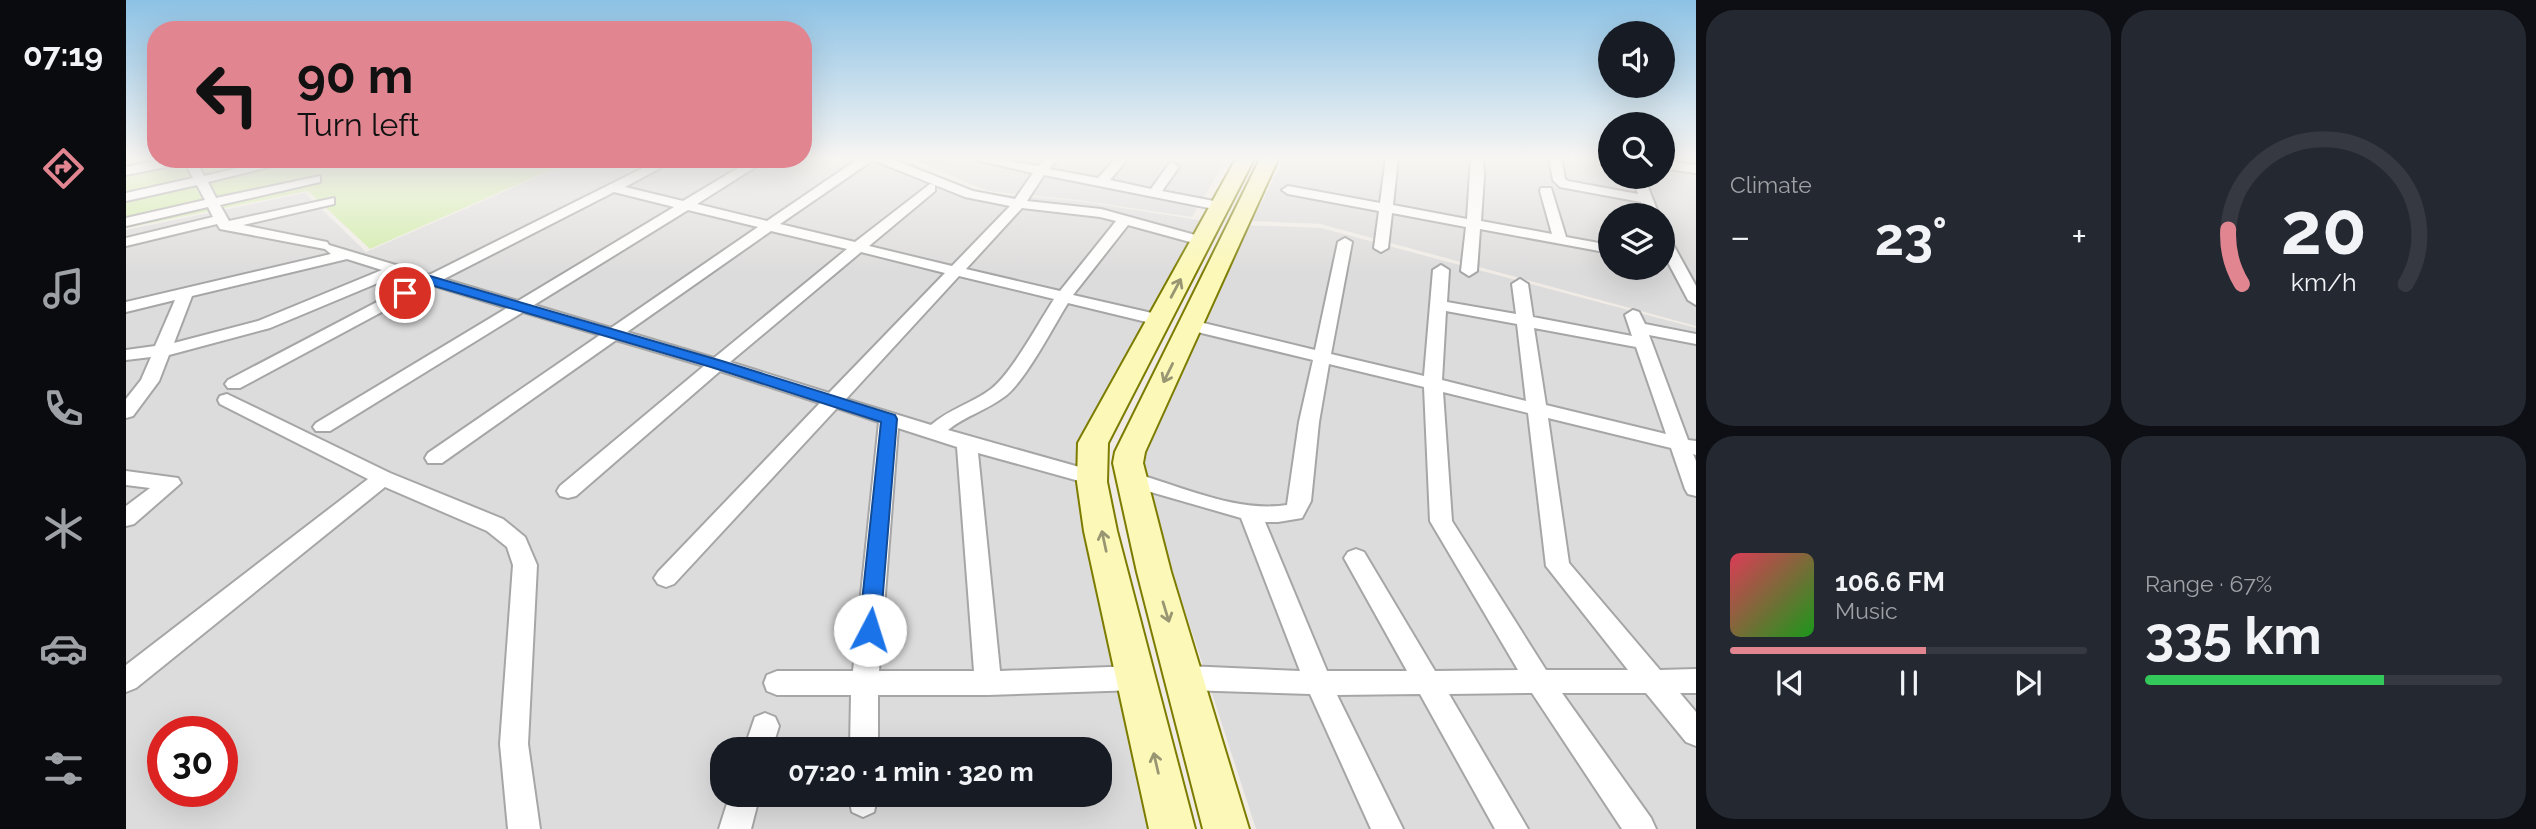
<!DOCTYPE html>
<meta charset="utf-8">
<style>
:root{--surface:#171b24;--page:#242831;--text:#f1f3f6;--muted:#9ea1a6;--line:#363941;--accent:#e18691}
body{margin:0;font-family:Raleway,sans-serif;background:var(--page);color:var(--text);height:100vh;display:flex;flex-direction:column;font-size:26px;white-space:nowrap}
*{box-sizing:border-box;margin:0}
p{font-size:23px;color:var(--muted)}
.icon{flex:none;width:38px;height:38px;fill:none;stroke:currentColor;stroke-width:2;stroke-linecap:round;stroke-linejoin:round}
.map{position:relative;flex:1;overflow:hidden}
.side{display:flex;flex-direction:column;gap:10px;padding:10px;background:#0d0f14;width:840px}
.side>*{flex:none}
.top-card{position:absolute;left:21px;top:21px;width:665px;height:147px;border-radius:28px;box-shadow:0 7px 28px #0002;background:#e18691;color:#111;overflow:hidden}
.buttons{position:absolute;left:1472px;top:21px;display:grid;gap:14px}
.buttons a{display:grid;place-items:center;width:77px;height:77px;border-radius:50%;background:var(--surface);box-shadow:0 7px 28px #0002;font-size:35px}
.speed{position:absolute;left:21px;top:716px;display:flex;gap:14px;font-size:35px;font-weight:700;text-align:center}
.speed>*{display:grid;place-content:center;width:91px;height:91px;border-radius:50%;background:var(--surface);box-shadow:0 7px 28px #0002;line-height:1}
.speed .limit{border:10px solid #d22;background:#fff;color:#111}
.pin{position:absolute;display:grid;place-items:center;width:60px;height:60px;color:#fff;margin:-30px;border:4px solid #fff;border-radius:50%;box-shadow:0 2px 7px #0007}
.me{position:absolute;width:77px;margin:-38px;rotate:5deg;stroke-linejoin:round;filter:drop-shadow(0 0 5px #0008)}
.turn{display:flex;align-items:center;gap:24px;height:147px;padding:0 35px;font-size:32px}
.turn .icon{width:91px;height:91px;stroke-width:2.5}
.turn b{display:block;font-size:49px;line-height:60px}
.big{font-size:52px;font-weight:700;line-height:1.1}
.side .widget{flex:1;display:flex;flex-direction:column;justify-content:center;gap:10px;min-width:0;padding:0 24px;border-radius:28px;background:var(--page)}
.side .dial{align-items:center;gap:0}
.dial svg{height:182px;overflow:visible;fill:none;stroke:var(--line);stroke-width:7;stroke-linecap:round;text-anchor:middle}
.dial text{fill:var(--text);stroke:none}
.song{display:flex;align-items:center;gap:21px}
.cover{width:84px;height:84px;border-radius:10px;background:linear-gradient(135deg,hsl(350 70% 55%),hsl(120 70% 35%))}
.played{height:7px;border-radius:4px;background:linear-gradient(90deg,var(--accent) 55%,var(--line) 55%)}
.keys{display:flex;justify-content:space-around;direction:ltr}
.heat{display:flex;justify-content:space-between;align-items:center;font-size:38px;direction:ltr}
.charge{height:10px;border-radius:5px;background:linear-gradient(90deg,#34c759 67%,var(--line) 0)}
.side .tiles{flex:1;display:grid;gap:10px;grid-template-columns:repeat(2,1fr)}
.trip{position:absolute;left:584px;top:737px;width:402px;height:70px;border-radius:28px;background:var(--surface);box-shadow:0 7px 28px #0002;font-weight:700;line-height:70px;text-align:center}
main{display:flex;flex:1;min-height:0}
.menu{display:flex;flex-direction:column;width:126px;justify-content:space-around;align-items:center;background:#090b0e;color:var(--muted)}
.menu .icon{width:49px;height:49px}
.menu .on{color:var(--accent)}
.menu b{font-size:32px;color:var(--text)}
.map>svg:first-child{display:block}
.residential{fill:#dddcdc;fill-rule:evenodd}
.grass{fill:#d1eca9}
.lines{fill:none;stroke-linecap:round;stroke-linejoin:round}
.street-casing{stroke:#a6a6a6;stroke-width:4}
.secondary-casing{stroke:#7c7c00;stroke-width:4}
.street{fill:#fff;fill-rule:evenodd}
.secondary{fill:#fcf8b7;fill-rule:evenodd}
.oneway{stroke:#999673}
.route{fill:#1a73e8;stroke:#114b97;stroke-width:2}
</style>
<main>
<nav class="menu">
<b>07:19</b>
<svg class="icon on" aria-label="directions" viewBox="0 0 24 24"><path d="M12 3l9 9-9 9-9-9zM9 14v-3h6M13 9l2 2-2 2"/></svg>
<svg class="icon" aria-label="music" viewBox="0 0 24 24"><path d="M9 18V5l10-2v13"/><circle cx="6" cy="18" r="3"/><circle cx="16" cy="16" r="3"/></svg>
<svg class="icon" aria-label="phone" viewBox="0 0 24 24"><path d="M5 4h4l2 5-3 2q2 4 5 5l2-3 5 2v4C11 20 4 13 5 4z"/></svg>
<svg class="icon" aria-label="climate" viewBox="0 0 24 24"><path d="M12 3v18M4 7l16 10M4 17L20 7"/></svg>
<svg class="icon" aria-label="car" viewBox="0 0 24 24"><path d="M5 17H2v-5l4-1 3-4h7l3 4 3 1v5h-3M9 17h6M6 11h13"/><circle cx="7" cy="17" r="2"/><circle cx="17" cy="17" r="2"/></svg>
<svg class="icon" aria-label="filters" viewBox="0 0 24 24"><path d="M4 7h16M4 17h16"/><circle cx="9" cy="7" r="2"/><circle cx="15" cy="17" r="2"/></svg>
</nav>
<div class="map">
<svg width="1570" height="829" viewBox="0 0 1570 829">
<rect width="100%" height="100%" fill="#f0ebe5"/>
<g class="residential">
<path d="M677,157H771L858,193L952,201L1079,221L960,454L1042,829H0V230L179,193L240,252L453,159H677ZM37,732H96V791H37ZM597,749H975V794H597Z"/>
<polygon points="779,157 1065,157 1098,163 1066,217 952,200 862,191"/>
<path d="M1159,157H1484V177H1536L1537,157H1570V326L1195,224L1126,221ZM1484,215H1536V268H1484Z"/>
<polygon points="1114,225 1195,228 1570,328 1570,829 1130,829 1010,459"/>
</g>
<polygon class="grass" points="0,157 30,157 30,159 450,159 244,249 182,191 0,228"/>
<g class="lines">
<g class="street-casing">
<g id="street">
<path d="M735,157H761L847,191L889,199L907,173L842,158L797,161L791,157H863L912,166L922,157H934L923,169L972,178L991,157H1003L984,180L1025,189L1043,164L1047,163L1053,167L1036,191L1093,202L1100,206L1093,210L918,175L901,201L975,209L1080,238L1082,241L1075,245L1002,225L947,295L1039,316L1041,320L1039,324L1033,325L942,303C927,327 899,382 878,397C861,410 839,416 822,430L971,472L975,477L971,482L964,484L852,453L874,671L1011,666L1020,670L1024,678L1020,686L1011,690L862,695H752V749H724L725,695H651L641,691L638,683L641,675L651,671H727L753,422L711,408L548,584L540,587L532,584L528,578L532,572L694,403L594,371L450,496L442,498L434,496L431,491L434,486L578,366L490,340L316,463H302L299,458L302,453L474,335L397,312L204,431H190L187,427L190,423L381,308L306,285L114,388H102L99,384L102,380L291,281L271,275L144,328L43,355L33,381L7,416L0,418V399L15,380L25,357L0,360V350L29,346L49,300L0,312V302L205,254L199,249L94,229L91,224L0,246V238L87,217L82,207L0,226V218L79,200L71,185L0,201V193L67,178L59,163L0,175V167L40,159H69L78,176L152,159H175L82,182L90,198L194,176V182L94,205L103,221L208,198V204L117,225L201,242L203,245L303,275L535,159H551L499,187L557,201L627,159H642L571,204L641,221ZM747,160L839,197L884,206L826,266L743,246L809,191V185L804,184L729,242L654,224ZM488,192L548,207L392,301L318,279ZM896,208L974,217L990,221L934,291L840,269ZM562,210L632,227L485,328L408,305ZM645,231L721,249L588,358L501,332ZM735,252L819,273L703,393L604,362ZM221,259L256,270L132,321L48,343L66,296ZM833,276L928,299C913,322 886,373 865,389C847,403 823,409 805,425L720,399ZM772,428L831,447L848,671H753Z"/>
<polygon points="1260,157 1272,157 1267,205 1341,219 1345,157 1357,157 1358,176 1355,221 1426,234 1414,191 1415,188 1425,188 1440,237 1484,245 1484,253 1354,229 1351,271 1343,276 1335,271 1340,227 1266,213 1262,248 1255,252 1248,248 1253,211 1162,194 1156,190 1162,186 1254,203"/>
<polygon points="1423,157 1435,157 1439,179 1442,181 1512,194 1506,177 1518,177 1533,215 1519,215 1515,202 1434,187 1427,180"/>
<polygon points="1476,157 1484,157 1484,161 1478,160"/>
<polygon points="1536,160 1570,165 1570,173 1536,168"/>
<polygon points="1536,233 1543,237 1570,286 1570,305 1562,300 1536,251"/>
<path d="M1219,238L1226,242L1205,354L1298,376L1307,270L1315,265L1323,270L1321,302L1390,314L1386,284L1394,279L1402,284L1407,317L1506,336L1499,315L1507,310L1513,312L1519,324L1570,334V344L1523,335L1562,440L1570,441V455L1567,454L1570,461V496L1562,494L1559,489L1545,448L1422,418L1443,563L1534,670L1570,669V693H1554L1570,712V746L1560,742L1520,693H1436L1525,818L1530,829H1496L1406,693L1323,694L1402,829H1369L1294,694L1211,695L1277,829H1245L1184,694L1060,690L1051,686L1047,678L1051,670L1060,666L1174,671L1115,518L997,484L993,479L997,474L1004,472C1053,485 1109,513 1161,505L1173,422L1187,360L1059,329L1057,325L1065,320L1189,350L1212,242ZM1320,311L1391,324L1400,401L1316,380ZM1408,328L1510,347L1540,434L1420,405ZM1203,364L1298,387L1304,521L1392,670L1309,671L1238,552L1230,549L1222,552L1218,558L1281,671H1201L1139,522H1152L1176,518L1185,501L1193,422ZM1317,392L1402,413L1420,566L1502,670H1420L1326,521Z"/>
<polygon points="101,394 264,473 377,519 399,537 411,565 402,744 414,829 382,829 374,744 387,565 381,547 361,531 259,487 10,688 0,692 0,665 242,479 94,404 92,400 94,396"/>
<polygon points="0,471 52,478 55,483 8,524 0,526 0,506 24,488 0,485"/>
<polygon points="639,713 649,717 653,726 646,749 618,749 629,717"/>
<polygon points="604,794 634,794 625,829 593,829"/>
<polygon points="722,794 752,794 748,812 737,817 726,812"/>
</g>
</g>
<g class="secondary-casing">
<g id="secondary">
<polygon points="1111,157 1129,157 982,443 981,482 991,531 1069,829 1023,829 958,531 951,482 952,443"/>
<polygon points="1135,157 1153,157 1019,452 1017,463 1045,572 1123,829 1077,829 1011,572 987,463 989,452"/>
</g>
</g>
<use href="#street" class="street"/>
<use href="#secondary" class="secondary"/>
</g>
<defs><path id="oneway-shaft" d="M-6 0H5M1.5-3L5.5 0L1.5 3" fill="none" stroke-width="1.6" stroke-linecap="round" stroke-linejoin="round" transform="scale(1.75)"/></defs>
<g class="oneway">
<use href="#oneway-shaft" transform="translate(1050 288) rotate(-62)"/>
<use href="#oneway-shaft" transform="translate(1042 373) rotate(116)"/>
<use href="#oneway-shaft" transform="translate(978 541) rotate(-102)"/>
<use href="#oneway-shaft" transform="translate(1040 612) rotate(73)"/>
<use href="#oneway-shaft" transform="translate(1030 763) rotate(-103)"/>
</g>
<linearGradient id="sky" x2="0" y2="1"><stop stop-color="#8dc2e5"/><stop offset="0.58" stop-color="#f8f6f3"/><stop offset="1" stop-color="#f8f6f3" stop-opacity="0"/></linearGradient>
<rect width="1570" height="273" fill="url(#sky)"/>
<polygon class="route" points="304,276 596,361 769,415 771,419 754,630 751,636 744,639 736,636 733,630 755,422 585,367 305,285 279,297 273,293"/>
</svg>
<div class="buttons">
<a><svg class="icon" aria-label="sound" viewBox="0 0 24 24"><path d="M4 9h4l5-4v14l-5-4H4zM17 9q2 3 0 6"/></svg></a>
<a><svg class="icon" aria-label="search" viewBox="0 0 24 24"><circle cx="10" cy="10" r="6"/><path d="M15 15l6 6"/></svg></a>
<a><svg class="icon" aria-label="layers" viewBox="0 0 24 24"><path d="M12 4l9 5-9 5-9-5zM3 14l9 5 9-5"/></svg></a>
</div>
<div class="speed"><div class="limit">30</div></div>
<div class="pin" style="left:279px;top:293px;background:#d93025"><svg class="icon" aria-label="arrive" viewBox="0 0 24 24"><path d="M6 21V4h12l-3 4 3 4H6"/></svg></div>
<svg class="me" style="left:744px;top:630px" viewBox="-20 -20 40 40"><circle r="19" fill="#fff"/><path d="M0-13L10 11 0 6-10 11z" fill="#1a73e8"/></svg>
<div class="trip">07:20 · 1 min · 320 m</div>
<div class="top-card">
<div class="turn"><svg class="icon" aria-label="left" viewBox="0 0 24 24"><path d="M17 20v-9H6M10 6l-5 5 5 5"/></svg><div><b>90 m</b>Turn left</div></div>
</div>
</div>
<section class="side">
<div class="tiles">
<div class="widget"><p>Climate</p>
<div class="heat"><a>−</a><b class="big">23°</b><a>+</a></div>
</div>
<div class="widget dial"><svg viewBox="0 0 100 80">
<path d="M14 69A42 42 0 1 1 86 69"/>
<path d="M14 69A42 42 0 0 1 8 45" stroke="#e18691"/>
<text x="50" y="56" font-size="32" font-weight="700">20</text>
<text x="50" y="72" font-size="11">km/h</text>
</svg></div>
<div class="widget">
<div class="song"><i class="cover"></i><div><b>106.6 FM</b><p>Music</p></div></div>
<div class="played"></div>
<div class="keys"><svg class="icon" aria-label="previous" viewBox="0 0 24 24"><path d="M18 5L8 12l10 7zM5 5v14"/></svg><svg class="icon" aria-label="pause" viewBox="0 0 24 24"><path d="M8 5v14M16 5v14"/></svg><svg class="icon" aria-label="next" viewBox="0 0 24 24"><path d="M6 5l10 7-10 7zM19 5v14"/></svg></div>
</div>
<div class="widget"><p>Range · 67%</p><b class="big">335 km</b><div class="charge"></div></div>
</div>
</section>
</main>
